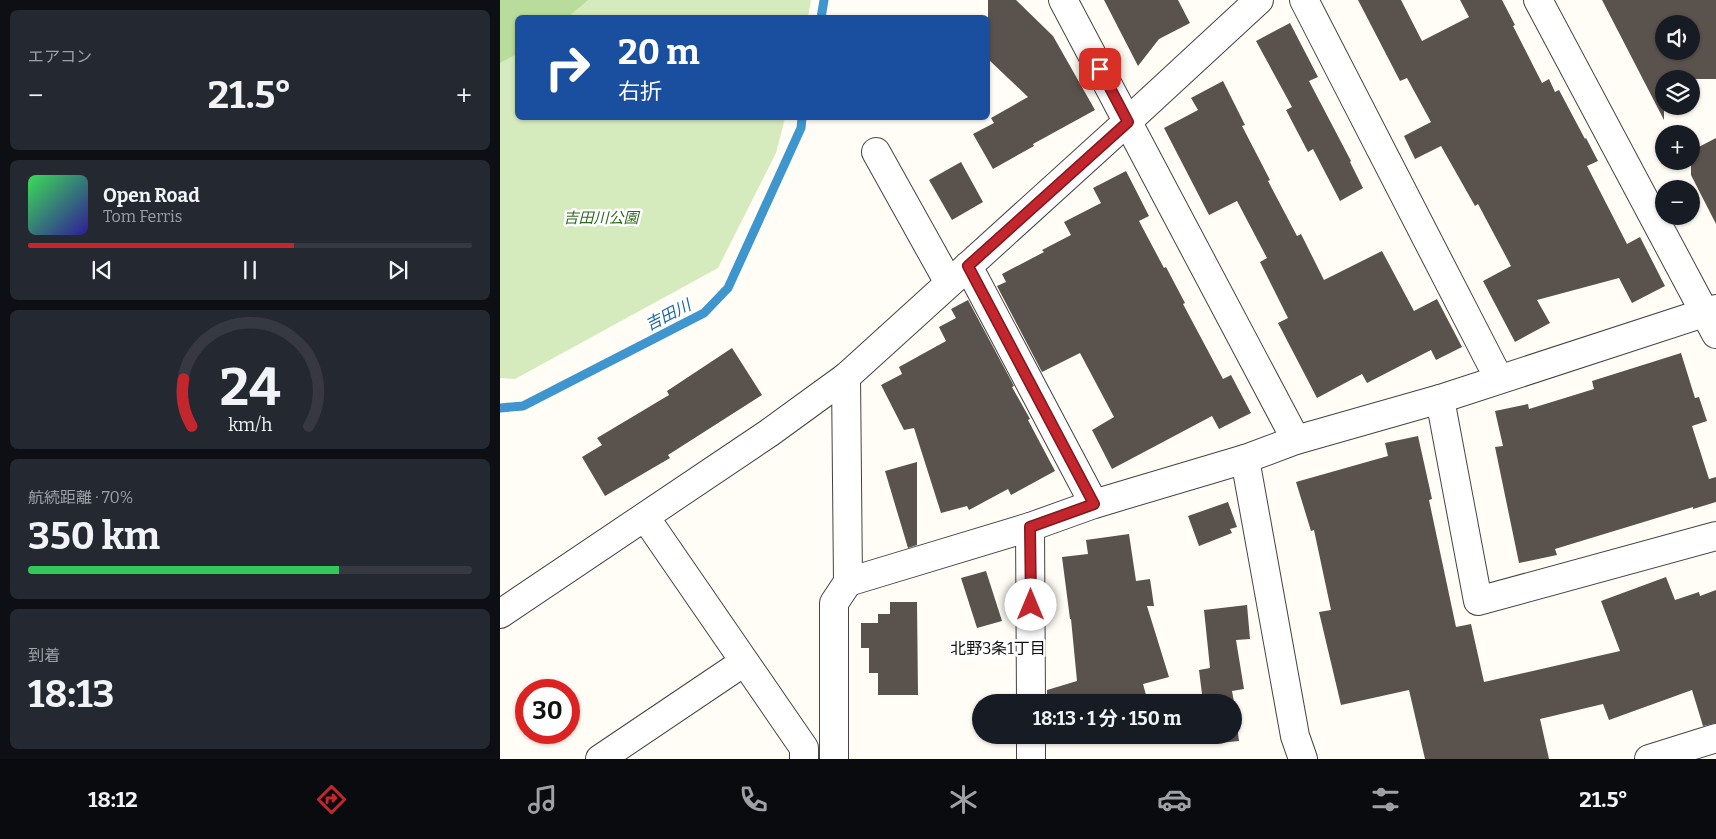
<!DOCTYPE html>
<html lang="ja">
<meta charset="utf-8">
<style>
:root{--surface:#171b24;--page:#242831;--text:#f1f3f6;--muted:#9ea1a6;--line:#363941;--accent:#c4262e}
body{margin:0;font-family:Bitter,"Noto Sans JP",serif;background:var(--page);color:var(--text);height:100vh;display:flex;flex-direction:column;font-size:19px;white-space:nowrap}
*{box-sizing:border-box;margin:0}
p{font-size:16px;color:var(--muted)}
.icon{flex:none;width:28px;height:28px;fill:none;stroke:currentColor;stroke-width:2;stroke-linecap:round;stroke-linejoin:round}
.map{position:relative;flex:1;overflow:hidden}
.details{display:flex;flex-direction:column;gap:10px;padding:10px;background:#0d0f14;width:500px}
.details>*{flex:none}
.top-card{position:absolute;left:15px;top:15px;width:475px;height:105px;border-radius:8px;box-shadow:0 1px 4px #0004;background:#1a4fa0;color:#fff;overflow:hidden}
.buttons{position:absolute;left:1155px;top:15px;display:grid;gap:10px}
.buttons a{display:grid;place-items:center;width:45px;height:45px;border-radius:50%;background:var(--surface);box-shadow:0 1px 4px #0004;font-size:25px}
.speed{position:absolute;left:15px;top:679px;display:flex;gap:10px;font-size:25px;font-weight:700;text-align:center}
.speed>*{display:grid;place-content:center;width:65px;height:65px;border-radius:50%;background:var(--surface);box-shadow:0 1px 4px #0004;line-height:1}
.speed .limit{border:8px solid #d22;background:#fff;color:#111}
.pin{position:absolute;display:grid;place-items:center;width:42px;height:42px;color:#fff;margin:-21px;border-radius:10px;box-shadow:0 2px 8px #0006}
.me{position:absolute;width:55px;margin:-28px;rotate:0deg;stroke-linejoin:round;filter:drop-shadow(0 0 4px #0008)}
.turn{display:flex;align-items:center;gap:18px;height:105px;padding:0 20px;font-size:22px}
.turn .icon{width:65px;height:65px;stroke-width:2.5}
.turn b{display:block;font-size:35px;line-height:42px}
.big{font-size:38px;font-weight:700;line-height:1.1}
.details .card{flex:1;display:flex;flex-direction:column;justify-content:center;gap:8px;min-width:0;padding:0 18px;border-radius:8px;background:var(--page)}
.details .dial{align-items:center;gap:0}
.dial svg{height:130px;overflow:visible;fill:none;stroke:var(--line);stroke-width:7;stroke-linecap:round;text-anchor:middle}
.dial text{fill:var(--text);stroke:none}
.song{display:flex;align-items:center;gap:15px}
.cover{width:60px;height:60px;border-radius:8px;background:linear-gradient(135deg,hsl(130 70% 55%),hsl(250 70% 35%))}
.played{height:5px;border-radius:2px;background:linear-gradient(90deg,var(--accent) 60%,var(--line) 60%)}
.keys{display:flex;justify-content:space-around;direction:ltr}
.heat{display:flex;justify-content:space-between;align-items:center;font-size:28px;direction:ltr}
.charge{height:8px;border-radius:4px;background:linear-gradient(90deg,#34c759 70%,var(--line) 0)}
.trip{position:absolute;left:472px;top:694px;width:270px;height:50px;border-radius:25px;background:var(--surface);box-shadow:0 1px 4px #0004;font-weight:700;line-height:50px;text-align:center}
.tabs{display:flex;height:80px;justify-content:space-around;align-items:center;background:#090b0e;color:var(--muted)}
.tabs .icon{width:35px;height:35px}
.tabs .on{color:var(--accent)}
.tabs b{font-size:22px;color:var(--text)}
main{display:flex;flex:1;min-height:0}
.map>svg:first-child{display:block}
.green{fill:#d5ebbd}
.forest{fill:#b9dc9c}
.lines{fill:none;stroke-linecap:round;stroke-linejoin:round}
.stream{stroke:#3f96cf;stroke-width:9}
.building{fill:#5a524d;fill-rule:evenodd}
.minor-casing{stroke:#444;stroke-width:30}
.minor{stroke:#fff;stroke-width:28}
.route-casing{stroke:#7f191e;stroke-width:12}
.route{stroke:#c4262e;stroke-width:9}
.labels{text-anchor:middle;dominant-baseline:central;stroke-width:5;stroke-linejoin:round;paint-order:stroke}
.park-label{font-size:15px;font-style:italic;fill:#2f6b1f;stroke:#fff}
.water-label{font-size:16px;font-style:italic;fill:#1768a6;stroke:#fff}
.neighbourhood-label{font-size:16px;fill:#111;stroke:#fff}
</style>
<main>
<section class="details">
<div class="card"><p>エアコン</p>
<div class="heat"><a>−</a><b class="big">21.5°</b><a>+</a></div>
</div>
<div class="card">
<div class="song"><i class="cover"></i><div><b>Open Road</b><p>Tom Ferris</p></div></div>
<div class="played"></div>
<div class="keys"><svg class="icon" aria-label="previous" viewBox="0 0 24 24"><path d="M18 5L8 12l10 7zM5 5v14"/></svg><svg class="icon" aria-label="pause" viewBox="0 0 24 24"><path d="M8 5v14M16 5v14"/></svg><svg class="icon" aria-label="next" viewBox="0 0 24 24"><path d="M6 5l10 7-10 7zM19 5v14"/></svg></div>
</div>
<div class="card dial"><svg viewBox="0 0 100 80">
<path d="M14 69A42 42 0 1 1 86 69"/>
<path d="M14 69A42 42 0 0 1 9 40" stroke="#c4262e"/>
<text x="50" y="56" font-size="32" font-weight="700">24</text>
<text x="50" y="72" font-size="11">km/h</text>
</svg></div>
<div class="card"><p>航続距離 · 70%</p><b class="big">350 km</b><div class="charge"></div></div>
<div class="card"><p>到着</p><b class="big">18:13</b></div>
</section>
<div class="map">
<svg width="1216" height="759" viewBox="0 0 1216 759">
<rect width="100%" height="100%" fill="#fffdf5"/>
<polygon class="green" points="0,0 311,0 308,17 18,18 18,118 285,118 276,153 218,268 15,379 0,378"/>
<polygon class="forest" points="0,0 88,0 68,17 18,18 17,54 0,63"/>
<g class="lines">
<g class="stream">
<polyline points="321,18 324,0"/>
<polyline points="0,408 23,406 204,313 228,288 301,128 302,118"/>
</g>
</g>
<g class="building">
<polygon points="488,0 516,0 553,36 595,110 533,144 534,146 493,169 473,134 494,123 491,118 528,97 488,59"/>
<polygon points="604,0 678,0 690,23 659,39 638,66"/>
<polygon points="858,0 901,0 922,41 969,17 960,0 1002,0 1015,25 1013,26 1042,83 1049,79 1055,92 1059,90 1085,139 1086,138 1098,161 1087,166 1127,244 1140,237 1165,286 1132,303 1119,278 1037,300 1050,323 1015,342 983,281 1011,266 978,204 975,206 941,146 915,159 904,136 931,122 907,78 900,81"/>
<path d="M1102,0H1216V79H1164V120ZM1164,24H1191V51H1164Z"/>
<polygon points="790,23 818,77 809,81 851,161 850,162 863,188 840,201 813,149 808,152 786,110 792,107 756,41"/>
<polygon points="723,81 745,125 742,126 770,180 768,181 797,236 801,234 824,280 882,251 914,311 937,299 962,347 936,360 931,350 867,383 862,374 817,398 778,323 788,318 760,262 767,258 737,201 709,215 664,128 698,110 691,98"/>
<polygon points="1216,138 1216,224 1191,175 1191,151"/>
<polygon points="461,162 483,202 452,220 429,180"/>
<polygon points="626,171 649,216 639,221 664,268 666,267 685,303 683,304 723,379 731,375 751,413 719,429 712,416 612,469 592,430 614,417 580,353 542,372 497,286 506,282 502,274 544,252 542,250 571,235 564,222 601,203 593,188"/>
<polygon points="468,300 514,386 512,387 530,419 528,420 555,471 511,495 508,489 469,510 467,506 441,513 414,428 404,430 381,385 402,374 399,367 446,341 439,327 456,318 451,309"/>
<polygon points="232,348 262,395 168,455 170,458 105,496 82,457 102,445 97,438 169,395 167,391"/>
<polygon points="1181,353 1195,398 1199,397 1207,421 1192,426 1209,479 1216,477 1216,502 1193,509 1193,507 1055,549 1057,555 1019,563 995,447 1003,446 995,411 1028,404 1029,409 1094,389 1092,381"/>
<polygon points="918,436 932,499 929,500 956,627 971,624 984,682 1120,651 1101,601 1166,577 1175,600 1199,592 1200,596 1216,590 1216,723 1203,726 1192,690 1109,720 1103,704 1040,719 1049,759 925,759 909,690 841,705 819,612 831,610 814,530 811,531 796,482 888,456 885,443"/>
<polygon points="417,462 417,545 408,548 385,471"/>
<polygon points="728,502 737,527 730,529 732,533 699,546 688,516"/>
<polygon points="629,534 636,581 650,579 654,606 647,606 669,677 643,684 646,695 619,702 547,702 547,690 577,681 571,619 570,619 562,557 588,554 586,540"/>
<polygon points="486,571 502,621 477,628 461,578"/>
<polygon points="390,602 417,602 418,695 378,695 378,673 369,673 369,648 361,648 361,623 378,623 378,614 390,614"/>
<polygon points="747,605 750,639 736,640 744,689 732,691 734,702 703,702 699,670 710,668 704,610"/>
<polygon points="734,703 739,741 709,744 708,735 734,735"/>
</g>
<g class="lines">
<g class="minor-casing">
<g id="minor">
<polyline points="563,0 796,440"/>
<polyline points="804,0 999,379"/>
<polyline points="1038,0 1216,334"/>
<polyline points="376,152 449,283"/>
<polyline points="468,266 594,504"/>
<polyline points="346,377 348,582 530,527 594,504 745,459 796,440 940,399 1216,309"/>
<polyline points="940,399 978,601 1216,536"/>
<polyline points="745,459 795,736 803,759"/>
<polyline points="145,517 304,748 304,759"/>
<polyline points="530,527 531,702"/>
<polyline points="0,614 269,433 346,377 628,121 759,0"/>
<polyline points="531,735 531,759"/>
<polyline points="100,759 244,662"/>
<polyline points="334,759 334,603 348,582"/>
<polyline points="1149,759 1216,738"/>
</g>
</g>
<use href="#minor" class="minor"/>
</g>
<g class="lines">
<g class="route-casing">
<polyline id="route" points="531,605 530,527 594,504 468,266 628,122 600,69"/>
</g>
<use href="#route" class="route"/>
</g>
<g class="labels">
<g class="park-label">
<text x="101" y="218">吉田川公園</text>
</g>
<g class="water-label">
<text transform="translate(168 315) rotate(-27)">吉田川</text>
</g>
<g class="neighbourhood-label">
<text x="498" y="648">北野3条1丁目</text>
</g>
</g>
</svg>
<div class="buttons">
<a><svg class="icon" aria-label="sound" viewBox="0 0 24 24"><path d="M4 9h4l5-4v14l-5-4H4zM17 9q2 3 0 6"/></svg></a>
<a><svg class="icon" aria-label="layers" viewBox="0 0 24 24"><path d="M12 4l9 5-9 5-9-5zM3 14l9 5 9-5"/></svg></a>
<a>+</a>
<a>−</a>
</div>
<div class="speed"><div class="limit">30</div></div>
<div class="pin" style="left:600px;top:69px;background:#d93025"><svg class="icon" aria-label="arrive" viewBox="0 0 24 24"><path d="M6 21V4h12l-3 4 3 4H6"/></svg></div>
<svg class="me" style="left:531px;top:605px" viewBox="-20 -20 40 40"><circle r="19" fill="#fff"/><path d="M0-13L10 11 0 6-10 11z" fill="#c4262e"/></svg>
<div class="trip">18:13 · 1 分 · 150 m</div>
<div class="top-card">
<div class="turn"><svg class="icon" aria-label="right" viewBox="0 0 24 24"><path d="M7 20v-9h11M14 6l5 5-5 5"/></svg><div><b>20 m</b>右折</div></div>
</div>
</div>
</main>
<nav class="tabs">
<b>18:12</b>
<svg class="icon on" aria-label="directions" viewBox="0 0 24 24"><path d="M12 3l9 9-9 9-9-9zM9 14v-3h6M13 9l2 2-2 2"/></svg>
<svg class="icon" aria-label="music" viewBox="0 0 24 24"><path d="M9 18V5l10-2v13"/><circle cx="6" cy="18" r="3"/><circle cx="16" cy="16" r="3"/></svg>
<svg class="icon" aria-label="phone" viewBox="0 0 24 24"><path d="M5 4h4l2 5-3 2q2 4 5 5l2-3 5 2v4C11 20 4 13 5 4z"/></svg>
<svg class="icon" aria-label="climate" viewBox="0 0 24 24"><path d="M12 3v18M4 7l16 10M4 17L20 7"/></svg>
<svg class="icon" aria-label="car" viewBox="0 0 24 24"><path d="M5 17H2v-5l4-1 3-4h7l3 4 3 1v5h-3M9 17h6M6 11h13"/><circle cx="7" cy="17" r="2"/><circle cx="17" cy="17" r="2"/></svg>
<svg class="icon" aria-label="filters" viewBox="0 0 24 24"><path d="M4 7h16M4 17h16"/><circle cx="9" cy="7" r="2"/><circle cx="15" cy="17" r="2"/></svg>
<b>21.5°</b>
</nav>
